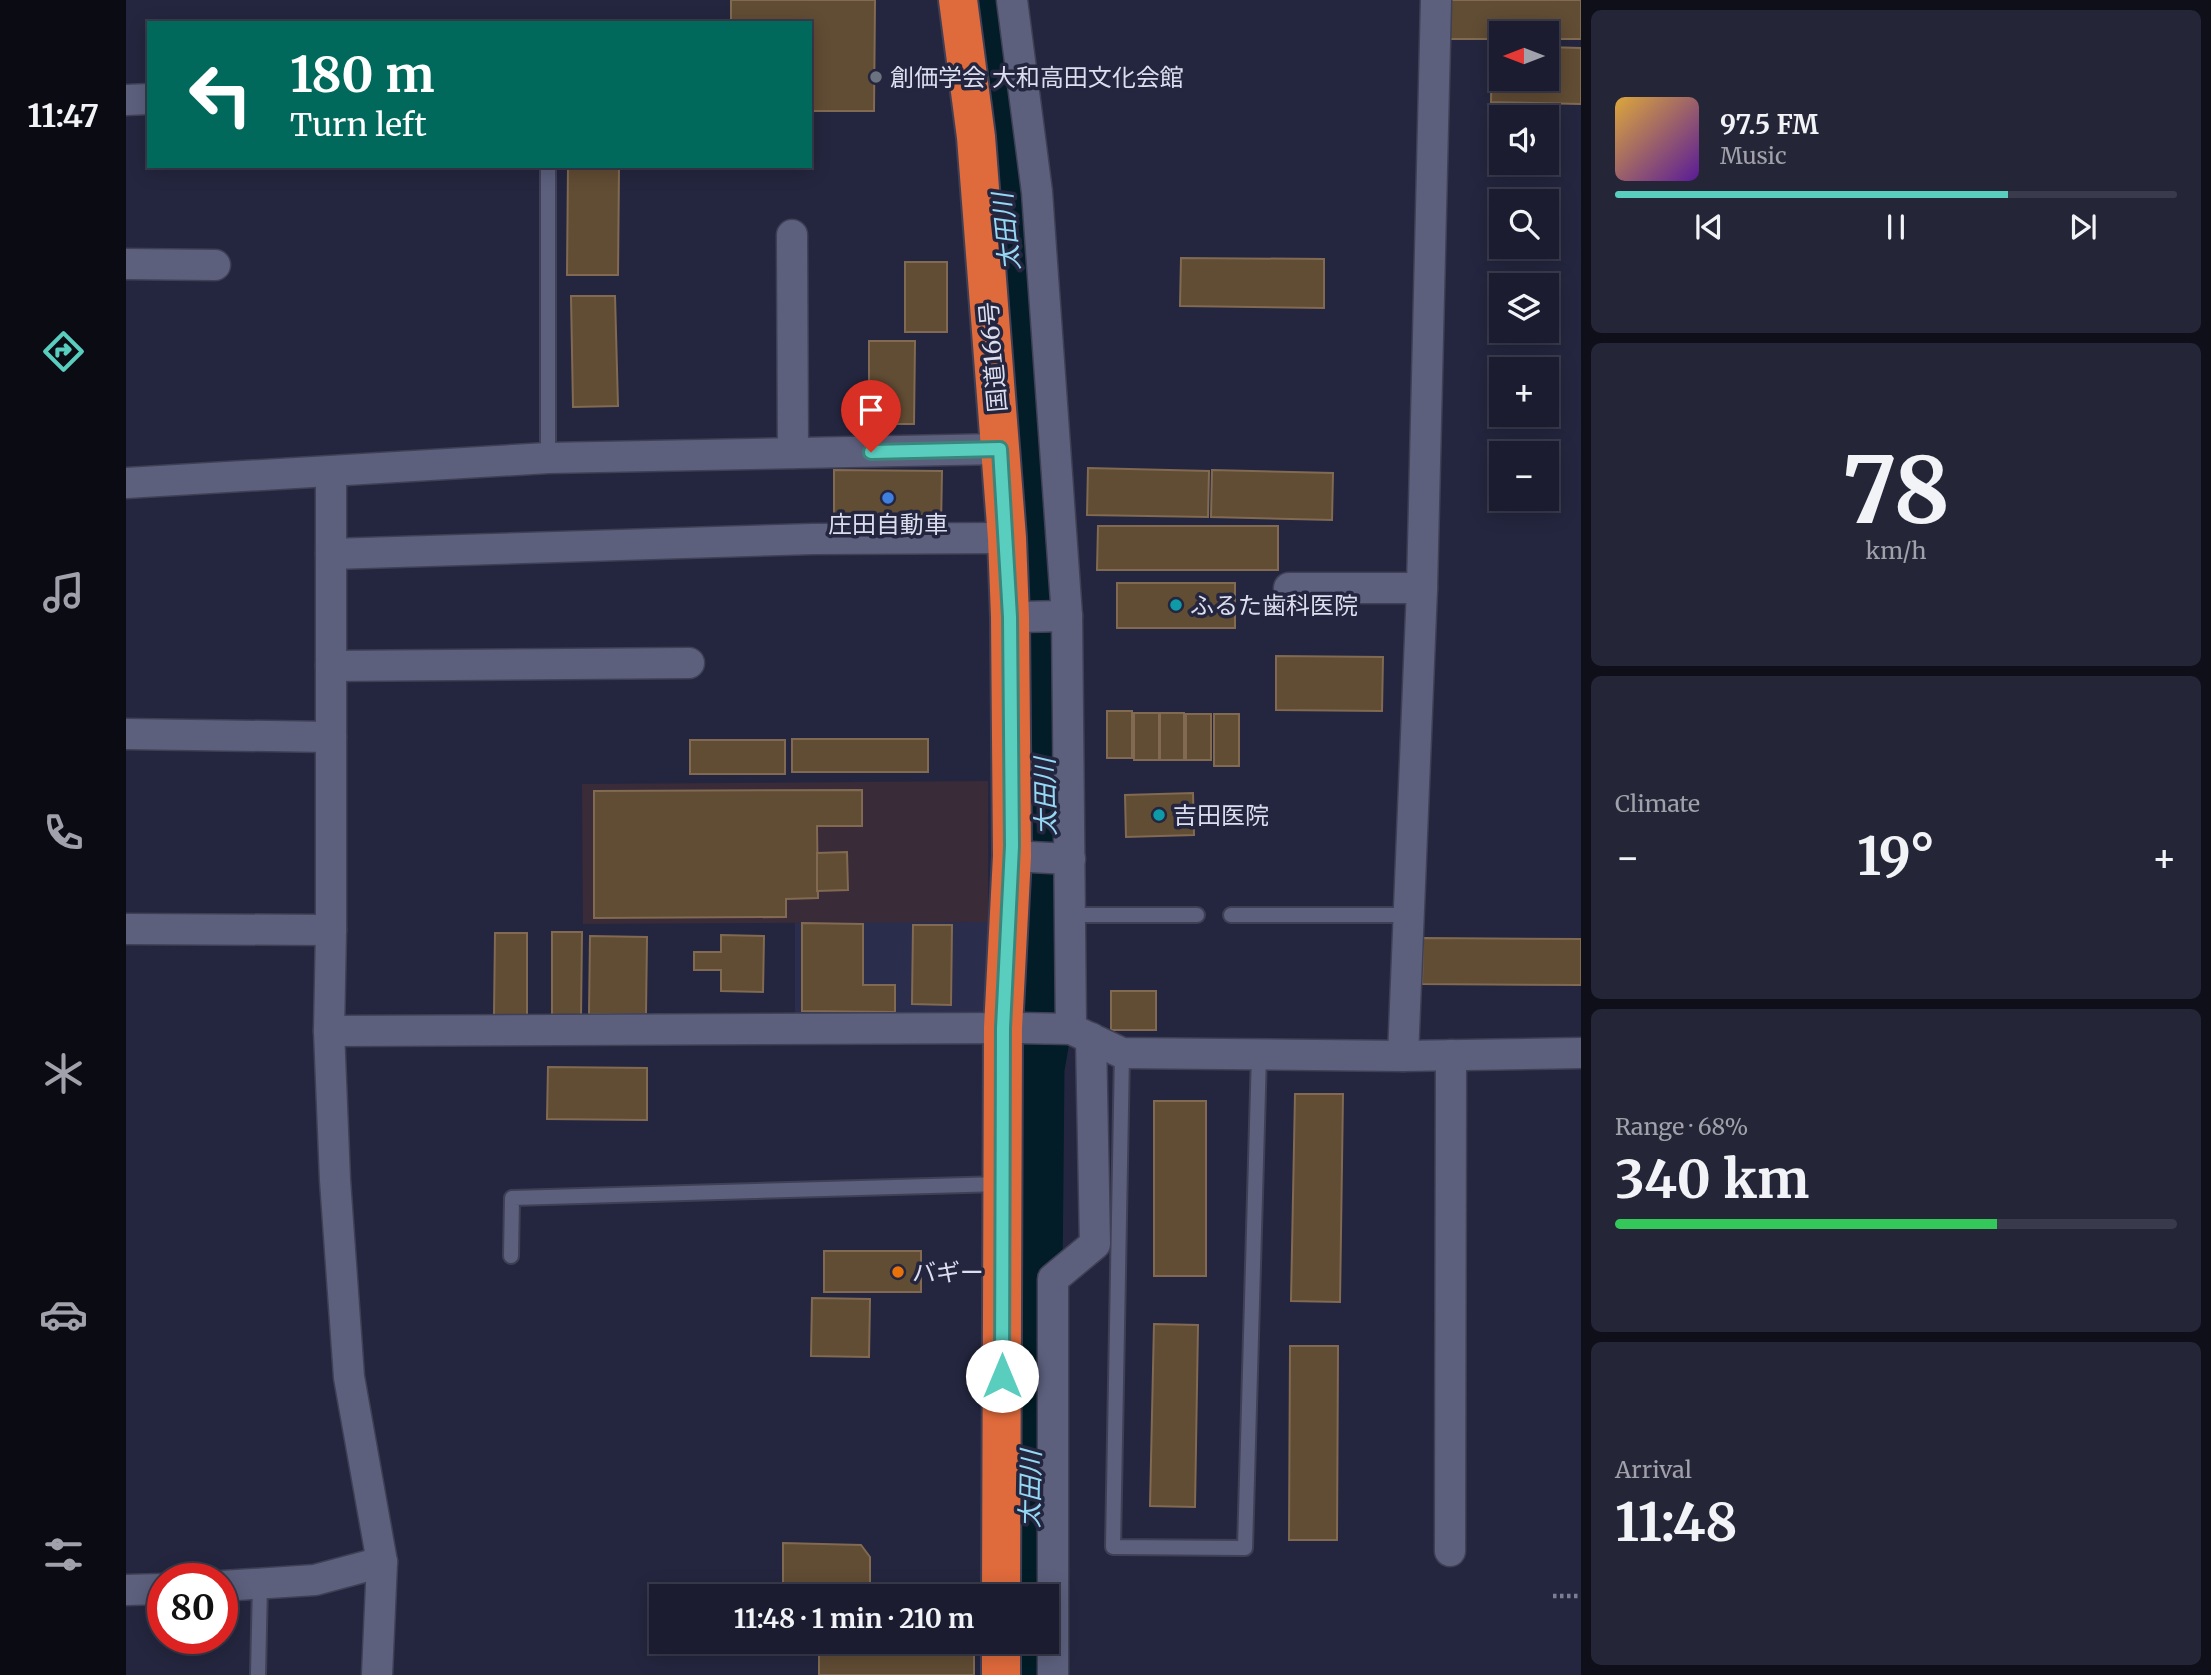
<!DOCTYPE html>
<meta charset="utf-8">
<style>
:root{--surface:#1b1c2f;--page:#242537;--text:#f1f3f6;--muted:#a0a1aa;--line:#393a4b;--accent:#59cebe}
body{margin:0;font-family:Merriweather,"Noto Sans JP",serif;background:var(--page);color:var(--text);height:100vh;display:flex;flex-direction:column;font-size:26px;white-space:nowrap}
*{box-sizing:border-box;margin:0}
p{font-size:23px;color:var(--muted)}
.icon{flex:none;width:38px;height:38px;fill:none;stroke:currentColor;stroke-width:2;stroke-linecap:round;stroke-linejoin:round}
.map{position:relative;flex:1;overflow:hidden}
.details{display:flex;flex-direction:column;gap:10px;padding:10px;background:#0f0f1a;width:630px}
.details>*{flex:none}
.hud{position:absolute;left:21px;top:21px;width:665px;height:147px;border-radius:0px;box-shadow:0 4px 18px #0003,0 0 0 2px var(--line);background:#00695c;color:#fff;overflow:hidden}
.needle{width:46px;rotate:270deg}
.fabs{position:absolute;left:1363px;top:21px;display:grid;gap:14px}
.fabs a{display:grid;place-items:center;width:70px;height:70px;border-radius:0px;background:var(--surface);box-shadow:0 4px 18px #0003,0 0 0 2px var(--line);font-size:35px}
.speed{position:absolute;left:21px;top:1563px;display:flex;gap:14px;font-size:35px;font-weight:700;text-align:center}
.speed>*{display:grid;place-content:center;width:91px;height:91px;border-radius:50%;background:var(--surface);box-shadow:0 4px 18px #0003,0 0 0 2px var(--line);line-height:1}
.speed .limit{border:10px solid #d22;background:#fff;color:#111}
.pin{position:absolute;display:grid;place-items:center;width:60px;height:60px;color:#fff;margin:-72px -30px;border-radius:50% 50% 50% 0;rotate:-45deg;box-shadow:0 0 7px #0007}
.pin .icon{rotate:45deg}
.me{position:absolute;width:77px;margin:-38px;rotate:0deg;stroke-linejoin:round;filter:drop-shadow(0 0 5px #0008)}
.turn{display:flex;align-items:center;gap:24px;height:147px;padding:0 28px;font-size:32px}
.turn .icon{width:91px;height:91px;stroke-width:2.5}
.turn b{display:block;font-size:49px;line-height:60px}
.big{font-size:52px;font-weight:700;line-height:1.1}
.details .tile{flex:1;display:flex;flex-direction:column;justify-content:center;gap:10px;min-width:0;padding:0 24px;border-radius:10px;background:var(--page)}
.details .dial{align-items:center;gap:0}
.dial b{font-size:91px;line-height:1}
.song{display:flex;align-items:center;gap:21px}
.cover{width:84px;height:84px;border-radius:10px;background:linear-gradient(135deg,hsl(40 70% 55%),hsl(270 70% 35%))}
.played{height:7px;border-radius:4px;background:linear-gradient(90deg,var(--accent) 70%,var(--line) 70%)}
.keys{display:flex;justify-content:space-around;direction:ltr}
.heat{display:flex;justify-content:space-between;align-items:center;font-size:38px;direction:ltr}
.charge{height:10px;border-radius:5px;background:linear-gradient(90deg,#34c759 68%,var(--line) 0)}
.trip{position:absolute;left:523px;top:1584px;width:410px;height:70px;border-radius:0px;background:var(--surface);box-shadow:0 4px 18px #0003,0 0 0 2px var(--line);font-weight:700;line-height:70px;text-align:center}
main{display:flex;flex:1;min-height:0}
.dock{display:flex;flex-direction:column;width:126px;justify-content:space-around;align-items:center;background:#0b0b13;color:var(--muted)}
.dock .icon{width:49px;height:49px}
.dock .current{color:var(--accent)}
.dock b{font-size:32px;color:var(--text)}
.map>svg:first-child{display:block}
.built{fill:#2b2d4d}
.industrial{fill:#392b38}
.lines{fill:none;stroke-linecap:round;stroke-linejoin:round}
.river{stroke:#021d27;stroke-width:61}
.building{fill:#614c34;stroke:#816a51;stroke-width:2}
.lane-casing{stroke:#3f4055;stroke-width:18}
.street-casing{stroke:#3f4055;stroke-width:33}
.highway-casing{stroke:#3f4055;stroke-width:42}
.path{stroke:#7b7d92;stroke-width:4.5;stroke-dasharray:3.5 3.5;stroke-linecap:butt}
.lane{stroke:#5c607d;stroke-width:14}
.street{stroke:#5c607d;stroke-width:30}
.highway{stroke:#df6a3c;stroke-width:38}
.route-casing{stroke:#3a867c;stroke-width:18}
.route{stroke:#59cebe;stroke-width:12}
.worship-dot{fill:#6b7280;stroke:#24263f;stroke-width:2.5}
.shop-dot{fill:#3f7fe0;stroke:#24263f;stroke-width:2.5}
.culture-dot{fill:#0f9aa8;stroke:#24263f;stroke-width:2.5}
.food-dot{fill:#e8710a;stroke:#24263f;stroke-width:2.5}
.labels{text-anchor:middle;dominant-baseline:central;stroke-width:7;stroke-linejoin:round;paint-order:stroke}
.poi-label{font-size:24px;fill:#dcdeef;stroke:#24263f;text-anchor:start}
.street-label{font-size:24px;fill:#dcdeef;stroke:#24263f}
.water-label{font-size:26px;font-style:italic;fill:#95d8f4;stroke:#24263f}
</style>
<main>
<nav class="dock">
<b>11:47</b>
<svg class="icon current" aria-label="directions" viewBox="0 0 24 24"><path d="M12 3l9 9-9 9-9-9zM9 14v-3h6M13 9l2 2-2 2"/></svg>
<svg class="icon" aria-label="music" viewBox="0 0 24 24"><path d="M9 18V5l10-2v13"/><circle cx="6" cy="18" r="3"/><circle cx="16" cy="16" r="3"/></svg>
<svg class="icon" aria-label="phone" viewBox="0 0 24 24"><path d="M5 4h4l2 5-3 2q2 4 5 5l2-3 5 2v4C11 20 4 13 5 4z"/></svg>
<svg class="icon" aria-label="climate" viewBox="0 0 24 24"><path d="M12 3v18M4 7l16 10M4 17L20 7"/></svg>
<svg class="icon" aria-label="car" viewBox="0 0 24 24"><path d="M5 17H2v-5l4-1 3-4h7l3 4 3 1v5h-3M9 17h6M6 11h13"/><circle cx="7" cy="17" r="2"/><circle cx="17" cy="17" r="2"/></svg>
<svg class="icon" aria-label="filters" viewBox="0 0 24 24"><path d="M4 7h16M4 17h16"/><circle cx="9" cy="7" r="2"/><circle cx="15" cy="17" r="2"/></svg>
</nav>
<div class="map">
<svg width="1455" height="1675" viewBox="0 0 1455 1675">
<rect width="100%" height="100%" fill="#24263f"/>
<polygon class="built" points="669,922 862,922 863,1012 669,1013"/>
<polygon class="industrial" points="862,781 862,922 457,924 456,784"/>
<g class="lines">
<g class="river">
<polyline points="857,0 914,583 924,976 908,1068 903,1596"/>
<polyline points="903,1642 903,1675"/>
</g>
</g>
<g class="building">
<polygon points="605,0 749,0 748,111 684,111 684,23 605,23"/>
<polygon points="1318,0 1455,0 1455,39 1421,39 1421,33 1376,33 1376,39 1318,39"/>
<polygon points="1366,46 1376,46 1376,79 1421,79 1421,47 1455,48 1455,104 1365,102"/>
<polygon points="442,166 493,166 492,275 441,275"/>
<polygon points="1055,258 1198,259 1198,308 1054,306"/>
<rect x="779" y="262" width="42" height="70"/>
<polygon points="445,296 489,296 492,406 447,407"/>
<polygon points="743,341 789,341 788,424 743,424"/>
<polygon points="962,468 1083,471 1082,517 961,515"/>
<polygon points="708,470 816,471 815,526 708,524"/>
<polygon points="1086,470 1207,473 1206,520 1085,517"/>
<polygon points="972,526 1152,526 1152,570 971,570"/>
<rect x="991" y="583" width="118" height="45"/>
<polygon points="1150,656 1257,657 1256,711 1150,710"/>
<rect x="981" y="711" width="25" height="47"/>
<rect x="1008" y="713" width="25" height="47"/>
<rect x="1034" y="713" width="24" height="47"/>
<rect x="1060" y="714" width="25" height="46"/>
<rect x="1088" y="714" width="25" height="52"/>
<rect x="666" y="739" width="136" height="33"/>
<rect x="564" y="740" width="95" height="34"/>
<polygon points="736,790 736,826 691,826 692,898 660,899 660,917 468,918 468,791"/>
<polygon points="1067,793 1068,835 1000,837 999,795"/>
<polygon points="721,852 722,890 691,891 691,853"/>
<polygon points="676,923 737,924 737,985 769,985 769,1012 676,1011"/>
<polygon points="787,925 826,925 825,1005 786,1004"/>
<polygon points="426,932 456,932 455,1017 426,1016"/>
<polygon points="369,933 401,933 401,1016 368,1016"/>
<polygon points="595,935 638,936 637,992 595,991 595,970 568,970 568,952 595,952"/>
<polygon points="464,936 521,937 520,1014 463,1014"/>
<polygon points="1297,938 1455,939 1455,985 1296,984"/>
<rect x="985" y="991" width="45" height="39"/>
<polygon points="422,1067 521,1068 521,1120 421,1119"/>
<polygon points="1169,1094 1217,1094 1214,1302 1165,1301"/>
<rect x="1028" y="1101" width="52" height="175"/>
<rect x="698" y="1251" width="97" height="41"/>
<polygon points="686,1298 744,1299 743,1357 685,1356"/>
<polygon points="1028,1324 1072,1325 1069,1507 1024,1506"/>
<polygon points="1164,1346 1212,1346 1211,1540 1163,1540"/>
<polygon points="657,1543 735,1545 744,1557 744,1591 657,1591"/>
<rect x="693" y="1642" width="155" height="33"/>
</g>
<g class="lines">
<g class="lane-casing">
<g id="lane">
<polyline points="422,166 422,458"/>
<polyline points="944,915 1071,915"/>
<polyline points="1105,915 1282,915"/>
<polyline points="996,1053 987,1547 1119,1548 1133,1054"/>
<polyline points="385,1256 386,1198 875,1184"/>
<polyline points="132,1675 134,1583"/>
</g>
</g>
<g class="street-casing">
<g id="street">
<polyline points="886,0 911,192 941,616 945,1029"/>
<polyline points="0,100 23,99"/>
<polyline points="666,235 667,453"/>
<polyline points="0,264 89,265"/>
<polyline points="205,473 205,930 203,1031 209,1180 223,1377 256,1562 251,1675"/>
<polyline points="0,483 422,458 874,449"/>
<polyline points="205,554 687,539 881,538"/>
<polyline points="1163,588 1296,588"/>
<polyline points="884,617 941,616"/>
<polyline points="205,666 563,663"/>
<polyline points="0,734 205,737"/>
<polyline points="886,856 944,859"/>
<polyline points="0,929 205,930"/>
<polyline points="203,1031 894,1028 945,1029 996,1053 1277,1056 1455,1053"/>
<polyline points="1277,1056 1296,588 1310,0"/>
<polyline points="1324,1551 1325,1055"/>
<polyline points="96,1586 189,1580 256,1562"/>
<polyline points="0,1590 37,1589"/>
<polyline points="927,1675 927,1279 969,1244 965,1038"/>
</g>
</g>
<g class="highway-casing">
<g id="highway">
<polyline points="832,0 850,137 881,538 884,617 886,856 877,1028 875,1596"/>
<polyline points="875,1675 875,1642"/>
</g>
</g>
<polyline class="path" points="1427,1596 1455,1596"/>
<use href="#lane" class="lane"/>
<use href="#street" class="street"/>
<use href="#highway" class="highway"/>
</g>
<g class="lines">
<g class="route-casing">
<polyline id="route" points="745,452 874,449 884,617 886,846 877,1028 876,1376"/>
</g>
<use href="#route" class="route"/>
</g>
<circle class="worship-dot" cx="750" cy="77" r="7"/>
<circle class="shop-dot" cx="762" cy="498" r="7"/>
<g class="culture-dot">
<circle cx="1050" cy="605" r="7"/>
<circle cx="1033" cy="815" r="7"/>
</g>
<circle class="food-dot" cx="772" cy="1272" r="7"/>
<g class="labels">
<g class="poi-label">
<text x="764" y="77">創価学会 大和高田文化会館</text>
<text x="762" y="524" text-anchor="middle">庄田自動車</text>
<text x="1064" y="605">ふるた歯科医院</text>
<text x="1047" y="815">吉田医院</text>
<text x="786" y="1272">バギー</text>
</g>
<g class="street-label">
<text transform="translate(867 357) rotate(-95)">国道166号</text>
</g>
<g class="water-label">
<text transform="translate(880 232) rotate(-96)">太田川</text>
<text transform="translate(919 797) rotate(-91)">太田川</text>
<text transform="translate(904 1489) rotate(-89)">太田川</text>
</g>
</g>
</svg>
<div class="fabs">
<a><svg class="needle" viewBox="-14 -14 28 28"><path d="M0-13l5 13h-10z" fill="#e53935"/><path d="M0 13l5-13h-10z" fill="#a0a1aa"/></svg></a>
<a><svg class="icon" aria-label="sound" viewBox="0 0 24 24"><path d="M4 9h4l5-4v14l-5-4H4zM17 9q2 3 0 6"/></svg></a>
<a><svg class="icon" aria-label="search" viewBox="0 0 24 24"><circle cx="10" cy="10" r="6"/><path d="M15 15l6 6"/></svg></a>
<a><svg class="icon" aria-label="layers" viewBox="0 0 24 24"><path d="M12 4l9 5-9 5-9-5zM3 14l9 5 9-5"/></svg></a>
<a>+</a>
<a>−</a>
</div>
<div class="speed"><div class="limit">80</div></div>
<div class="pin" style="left:745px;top:452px;background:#d93025"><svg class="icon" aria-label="arrive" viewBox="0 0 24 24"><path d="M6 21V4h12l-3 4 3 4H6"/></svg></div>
<svg class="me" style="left:876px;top:1376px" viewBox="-20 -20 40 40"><circle r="19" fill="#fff"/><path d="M0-13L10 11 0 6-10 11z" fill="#59cebe"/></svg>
<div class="trip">11:48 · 1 min · 210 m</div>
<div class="hud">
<div class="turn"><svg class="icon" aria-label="left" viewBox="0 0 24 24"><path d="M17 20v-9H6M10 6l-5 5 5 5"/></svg><div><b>180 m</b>Turn left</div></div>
</div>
</div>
<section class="details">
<div class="tile">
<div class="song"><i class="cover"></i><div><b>97.5 FM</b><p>Music</p></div></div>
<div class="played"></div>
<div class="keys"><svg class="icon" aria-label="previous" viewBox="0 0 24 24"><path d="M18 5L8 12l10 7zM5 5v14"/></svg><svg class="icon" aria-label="pause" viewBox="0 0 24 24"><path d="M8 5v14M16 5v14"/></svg><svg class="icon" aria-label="next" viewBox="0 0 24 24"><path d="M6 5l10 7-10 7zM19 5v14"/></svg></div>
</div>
<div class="tile dial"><b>78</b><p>km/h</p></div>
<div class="tile"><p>Climate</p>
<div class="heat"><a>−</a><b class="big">19°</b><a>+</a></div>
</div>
<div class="tile"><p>Range · 68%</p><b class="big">340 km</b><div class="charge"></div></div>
<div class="tile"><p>Arrival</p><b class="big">11:48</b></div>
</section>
</main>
